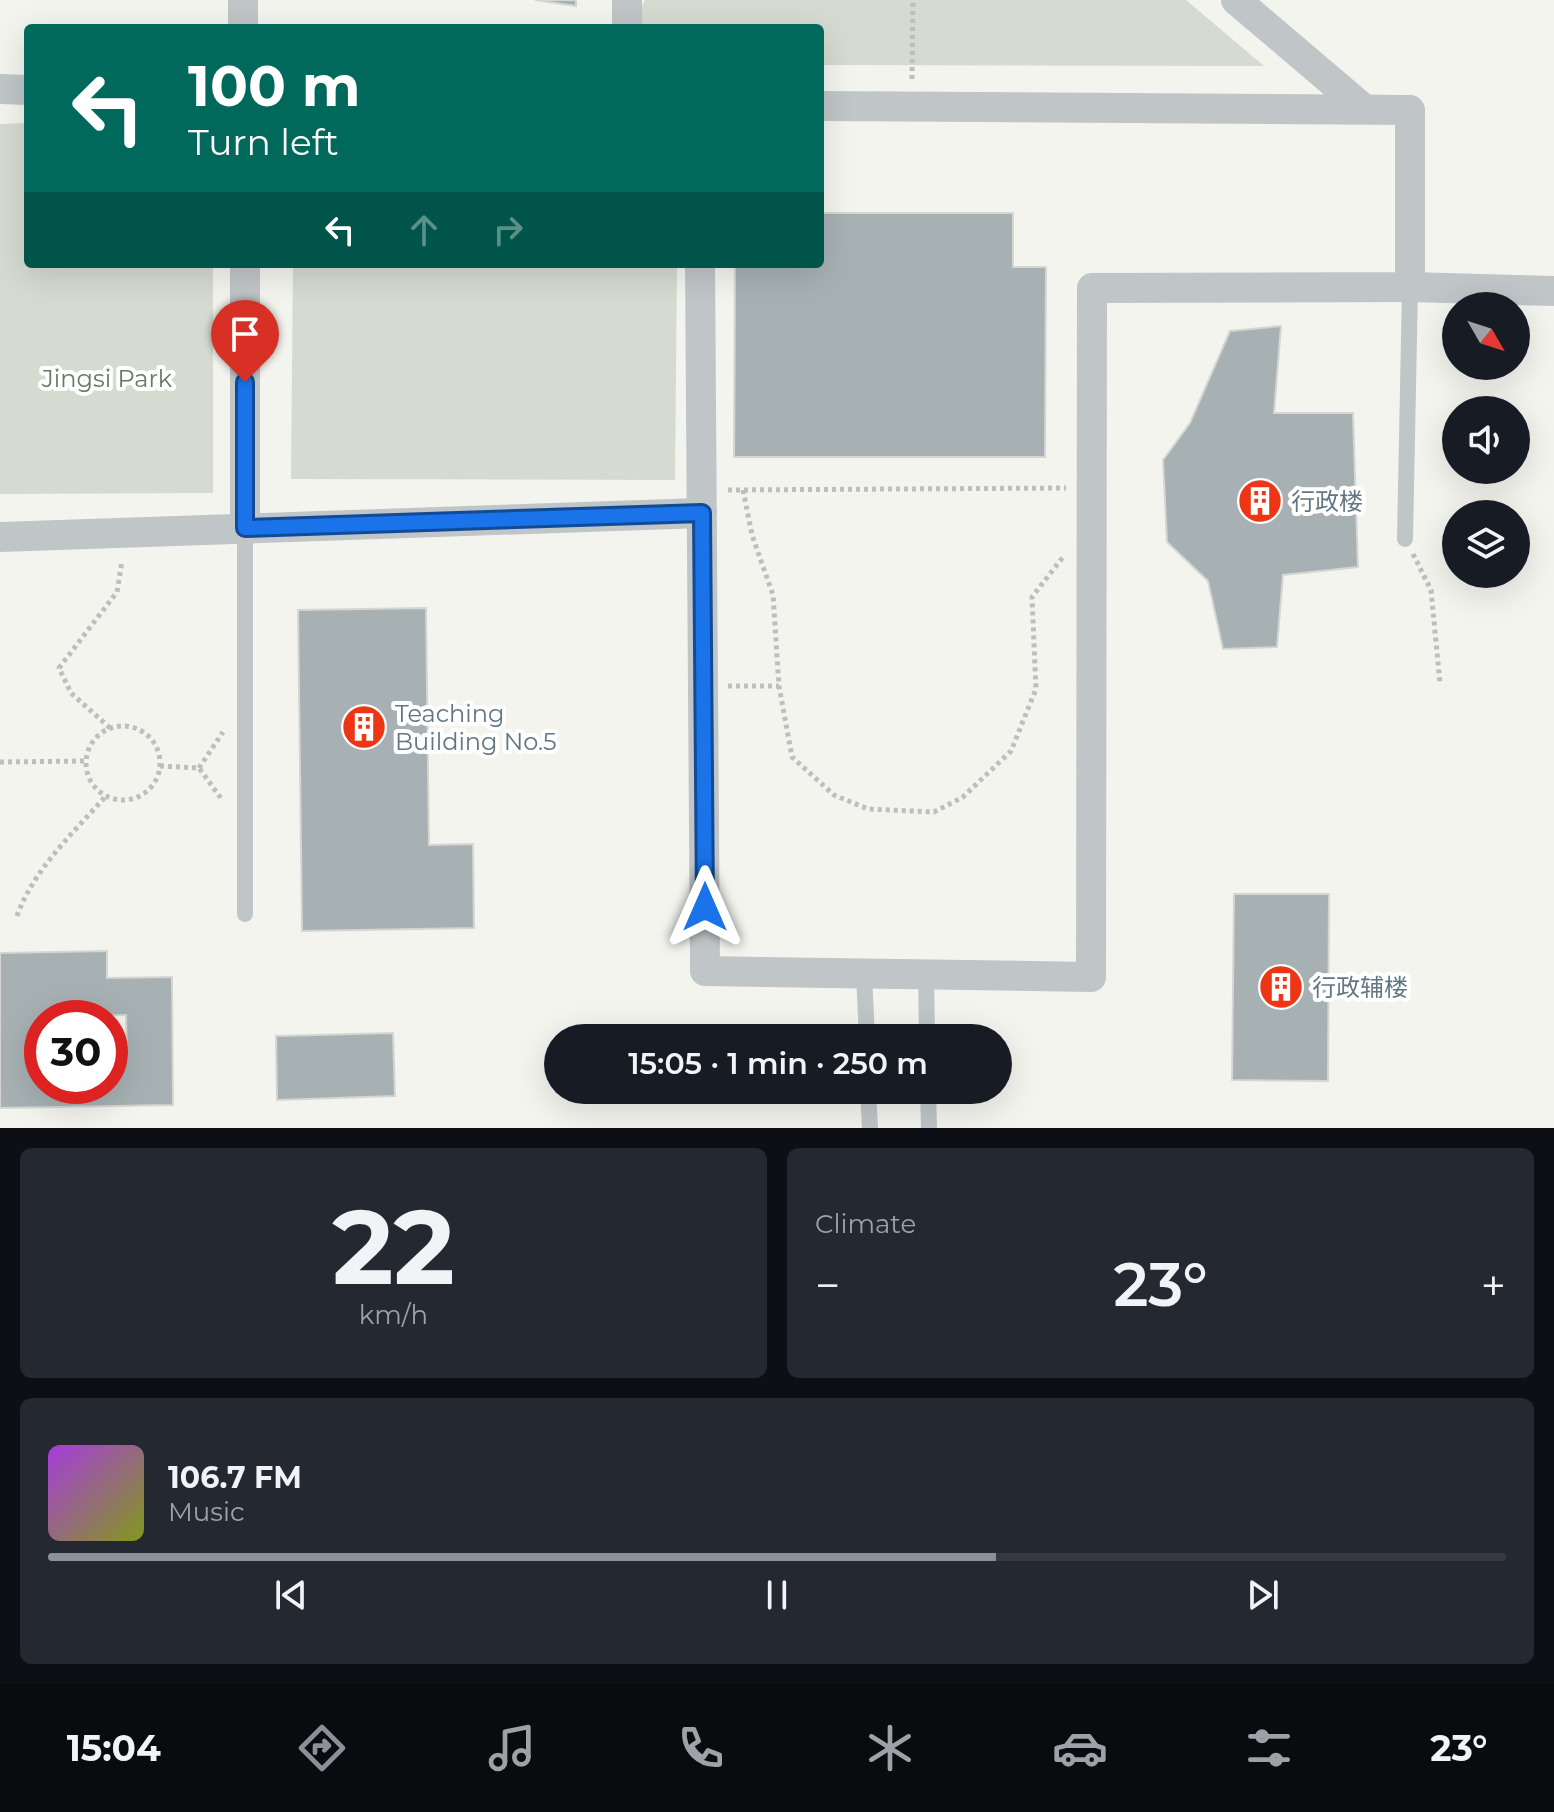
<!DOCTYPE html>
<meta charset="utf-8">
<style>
:root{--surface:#171b24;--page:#242831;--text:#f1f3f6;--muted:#9ea1a6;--line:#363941;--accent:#8c9099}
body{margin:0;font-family:Montserrat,"Noto Sans SC",sans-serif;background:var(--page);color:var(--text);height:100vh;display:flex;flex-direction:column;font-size:30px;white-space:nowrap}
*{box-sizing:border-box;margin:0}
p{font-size:26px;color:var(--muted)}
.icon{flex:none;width:44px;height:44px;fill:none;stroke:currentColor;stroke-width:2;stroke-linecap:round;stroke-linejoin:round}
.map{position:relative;height:1128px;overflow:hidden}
.sheet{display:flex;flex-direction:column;gap:20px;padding:20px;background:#0d0f14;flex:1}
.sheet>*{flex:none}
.hud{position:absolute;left:24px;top:24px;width:800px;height:244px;border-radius:8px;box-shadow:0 8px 32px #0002;background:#00695c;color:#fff;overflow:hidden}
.needle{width:52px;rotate:129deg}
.fabs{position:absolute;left:1442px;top:292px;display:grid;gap:16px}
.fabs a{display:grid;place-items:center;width:88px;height:88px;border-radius:50%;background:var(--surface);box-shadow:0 8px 32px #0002;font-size:40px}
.speed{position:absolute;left:24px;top:1000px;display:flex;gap:16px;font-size:40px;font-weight:700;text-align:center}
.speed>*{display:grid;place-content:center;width:104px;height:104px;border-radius:50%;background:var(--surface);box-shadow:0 8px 32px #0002;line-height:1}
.speed .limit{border:12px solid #d22;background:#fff;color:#111}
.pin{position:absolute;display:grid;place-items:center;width:68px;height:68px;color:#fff;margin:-82px -34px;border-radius:50% 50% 50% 0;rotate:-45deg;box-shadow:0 0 8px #0007}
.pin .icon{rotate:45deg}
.me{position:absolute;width:88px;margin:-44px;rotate:0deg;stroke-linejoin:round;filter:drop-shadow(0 0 6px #0008)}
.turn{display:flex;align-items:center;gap:28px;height:168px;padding:0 32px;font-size:36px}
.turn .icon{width:104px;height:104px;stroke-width:2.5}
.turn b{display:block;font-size:56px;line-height:68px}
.lanes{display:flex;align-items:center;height:76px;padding:0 32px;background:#0003;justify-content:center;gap:40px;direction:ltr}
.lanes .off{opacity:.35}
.big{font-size:60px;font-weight:600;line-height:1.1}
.sheet .tile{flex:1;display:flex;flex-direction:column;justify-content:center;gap:12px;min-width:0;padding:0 28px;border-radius:12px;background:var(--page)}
.sheet .dial{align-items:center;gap:0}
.dial b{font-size:104px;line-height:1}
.song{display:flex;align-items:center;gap:24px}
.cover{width:96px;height:96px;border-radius:12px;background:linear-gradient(135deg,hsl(280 70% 55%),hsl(70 70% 35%))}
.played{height:8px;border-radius:4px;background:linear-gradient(90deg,var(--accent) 65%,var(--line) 65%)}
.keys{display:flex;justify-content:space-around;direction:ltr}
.heat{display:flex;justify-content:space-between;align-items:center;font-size:44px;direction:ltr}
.sheet .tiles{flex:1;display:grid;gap:20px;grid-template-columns:1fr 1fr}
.tile:last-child{grid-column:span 2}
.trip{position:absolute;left:544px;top:1024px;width:468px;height:80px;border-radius:40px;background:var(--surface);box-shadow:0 8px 32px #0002;font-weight:600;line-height:80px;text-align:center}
.tabs{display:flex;height:128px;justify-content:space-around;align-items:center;background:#090b0e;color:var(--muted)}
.tabs .icon{width:56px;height:56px}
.tabs .on{color:var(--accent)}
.tabs b{font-size:36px;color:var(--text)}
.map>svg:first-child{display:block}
.green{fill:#d5dbd0}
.building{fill:#a7b1b4;stroke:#d5d5d2;stroke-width:2;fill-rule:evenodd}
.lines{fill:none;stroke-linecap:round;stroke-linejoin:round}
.path{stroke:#bcbec0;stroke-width:5;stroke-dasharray:4 4;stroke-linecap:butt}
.service{stroke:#c0c5c7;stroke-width:16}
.minor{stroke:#c0c5c7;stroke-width:30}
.route-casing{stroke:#114b97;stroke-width:20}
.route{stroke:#1a73e8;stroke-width:14}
.labels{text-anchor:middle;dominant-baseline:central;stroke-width:8;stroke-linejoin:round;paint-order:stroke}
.park-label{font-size:24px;fill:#677960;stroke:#fff}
.poi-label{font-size:24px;fill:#617682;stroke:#fff;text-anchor:start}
</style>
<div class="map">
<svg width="1554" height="1128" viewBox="0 0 1554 1128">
<rect width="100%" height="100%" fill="#f4f4ef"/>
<g class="green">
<polygon points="645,0 1186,0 1264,66 820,65 820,28 640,28 639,12"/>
<polygon points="28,123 28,264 213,264 213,493 0,494 0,124"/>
<polygon points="293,264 677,264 675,480 291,479"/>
</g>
<g class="building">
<polygon points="535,0 576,0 576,6"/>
<polygon points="820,213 1013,213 1013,267 1046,267 1045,457 734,457 735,264 820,264"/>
<polygon points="1281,326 1274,413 1353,413 1358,567 1283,575 1277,647 1223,649 1208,581 1167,542 1163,460 1190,423 1230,331"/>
<polygon points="426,608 429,845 473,844 474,928 302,931 298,610"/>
<polygon points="1234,894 1329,894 1328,1081 1232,1080"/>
<path d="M107,951V978L172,977L173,1105L0,1108V953ZM126,1015L127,1058H110V1086H42V1018Z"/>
<polygon points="393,1033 395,1096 277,1100 276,1036"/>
</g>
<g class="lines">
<g class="path">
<polyline points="912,79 913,0"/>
<polyline points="728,490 1066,488"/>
<polyline points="743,490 752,535 773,595 779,686 792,757 834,795 868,809 934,812 963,797 1011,751 1036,689 1032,597 1063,557"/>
<polyline points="1413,554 1431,590 1440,683"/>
<polyline points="728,686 779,686"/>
<circle cx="123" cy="763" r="37"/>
<polyline points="110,728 71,693 59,668 117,592 122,561"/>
<polyline points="0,762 86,761"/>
<polyline points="160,766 199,768 223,801"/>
<polyline points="199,768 223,732"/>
<path d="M17,916C34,869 73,833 106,796"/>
</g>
<g class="service">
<polyline points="1405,539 1410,287"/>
<polyline points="245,914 245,528"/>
<polyline points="864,974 867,1038"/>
<polyline points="926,974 927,1038"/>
<polyline points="868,1090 870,1128"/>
<polyline points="928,1090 929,1128"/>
</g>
<g class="minor">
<polyline points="243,0 243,28"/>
<polyline points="1236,0 1363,108"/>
<polyline points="627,28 627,0"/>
<polyline points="0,89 28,90"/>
<polyline points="245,264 245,528"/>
<polyline points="700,264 705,971 1091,977 1092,288 1410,287 1410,110 820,106"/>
<polyline points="1410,287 1554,291"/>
<polyline points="0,537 702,513"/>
</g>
</g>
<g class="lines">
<g class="route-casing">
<polyline id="route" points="245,382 245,528 702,513 705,907"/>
</g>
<use href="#route" class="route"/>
</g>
<defs>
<g id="building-disc" transform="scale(2.3)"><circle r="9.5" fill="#ee3515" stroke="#fff"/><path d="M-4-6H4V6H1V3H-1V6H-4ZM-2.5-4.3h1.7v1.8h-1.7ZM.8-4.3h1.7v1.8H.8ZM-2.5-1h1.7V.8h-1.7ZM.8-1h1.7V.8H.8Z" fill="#fff"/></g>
</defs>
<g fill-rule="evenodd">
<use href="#building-disc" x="1260" y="501"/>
<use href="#building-disc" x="364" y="727"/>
<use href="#building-disc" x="1281" y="987"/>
</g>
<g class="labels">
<g class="park-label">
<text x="107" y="378">Jingsi Park</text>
</g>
<g class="poi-label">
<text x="1291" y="501">行政楼</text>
<text x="395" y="713">Teaching<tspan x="395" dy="28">Building No.5</tspan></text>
<text x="1312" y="987">行政辅楼</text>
</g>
</g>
</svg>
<div class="fabs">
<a><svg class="needle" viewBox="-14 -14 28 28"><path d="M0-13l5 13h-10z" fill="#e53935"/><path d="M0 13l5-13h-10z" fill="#9ea1a6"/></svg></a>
<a><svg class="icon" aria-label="sound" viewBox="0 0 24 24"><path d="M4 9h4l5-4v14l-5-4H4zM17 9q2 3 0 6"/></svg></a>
<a><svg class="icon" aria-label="layers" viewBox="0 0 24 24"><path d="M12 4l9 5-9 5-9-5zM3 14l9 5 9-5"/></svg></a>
</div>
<div class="speed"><div class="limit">30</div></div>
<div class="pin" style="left:245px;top:382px;background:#d93025"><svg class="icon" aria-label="arrive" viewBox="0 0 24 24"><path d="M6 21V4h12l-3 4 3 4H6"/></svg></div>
<svg class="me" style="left:705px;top:907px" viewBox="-20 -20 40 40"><path d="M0-17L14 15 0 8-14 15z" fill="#1a73e8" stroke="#fff" stroke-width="4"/></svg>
<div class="trip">15:05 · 1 min · 250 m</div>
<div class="hud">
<div class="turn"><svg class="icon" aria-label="left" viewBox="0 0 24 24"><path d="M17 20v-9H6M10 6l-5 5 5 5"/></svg><div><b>100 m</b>Turn left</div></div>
<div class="lanes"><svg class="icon" aria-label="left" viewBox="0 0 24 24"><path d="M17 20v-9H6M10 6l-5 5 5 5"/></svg><svg class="icon off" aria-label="ahead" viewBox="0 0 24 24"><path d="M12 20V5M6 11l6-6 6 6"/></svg><svg class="icon off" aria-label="right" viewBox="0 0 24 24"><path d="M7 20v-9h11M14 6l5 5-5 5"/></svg></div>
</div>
</div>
<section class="sheet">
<div class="tiles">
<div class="tile dial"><b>22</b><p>km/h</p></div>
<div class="tile"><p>Climate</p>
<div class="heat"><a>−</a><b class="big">23°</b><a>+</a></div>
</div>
<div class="tile">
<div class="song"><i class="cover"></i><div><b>106.7 FM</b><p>Music</p></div></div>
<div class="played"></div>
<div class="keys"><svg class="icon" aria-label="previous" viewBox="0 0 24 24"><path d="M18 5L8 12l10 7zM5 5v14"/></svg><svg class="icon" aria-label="pause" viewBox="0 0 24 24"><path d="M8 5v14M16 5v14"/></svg><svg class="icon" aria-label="next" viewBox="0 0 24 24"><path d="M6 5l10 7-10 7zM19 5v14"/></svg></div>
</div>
</div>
</section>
<nav class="tabs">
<b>15:04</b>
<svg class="icon on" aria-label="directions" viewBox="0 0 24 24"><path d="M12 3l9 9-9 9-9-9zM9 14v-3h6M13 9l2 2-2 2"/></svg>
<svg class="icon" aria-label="music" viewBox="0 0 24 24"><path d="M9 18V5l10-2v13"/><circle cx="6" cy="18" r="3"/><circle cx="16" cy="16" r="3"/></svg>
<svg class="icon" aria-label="phone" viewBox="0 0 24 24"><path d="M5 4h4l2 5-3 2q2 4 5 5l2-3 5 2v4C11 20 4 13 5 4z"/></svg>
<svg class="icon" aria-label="climate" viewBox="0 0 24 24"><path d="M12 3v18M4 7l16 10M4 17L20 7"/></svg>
<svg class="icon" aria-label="car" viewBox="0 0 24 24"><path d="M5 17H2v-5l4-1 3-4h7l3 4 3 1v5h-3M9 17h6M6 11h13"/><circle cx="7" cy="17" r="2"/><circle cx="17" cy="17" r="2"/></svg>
<svg class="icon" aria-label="filters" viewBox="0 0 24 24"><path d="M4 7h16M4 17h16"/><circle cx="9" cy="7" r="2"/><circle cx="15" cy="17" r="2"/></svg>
<b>23°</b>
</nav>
